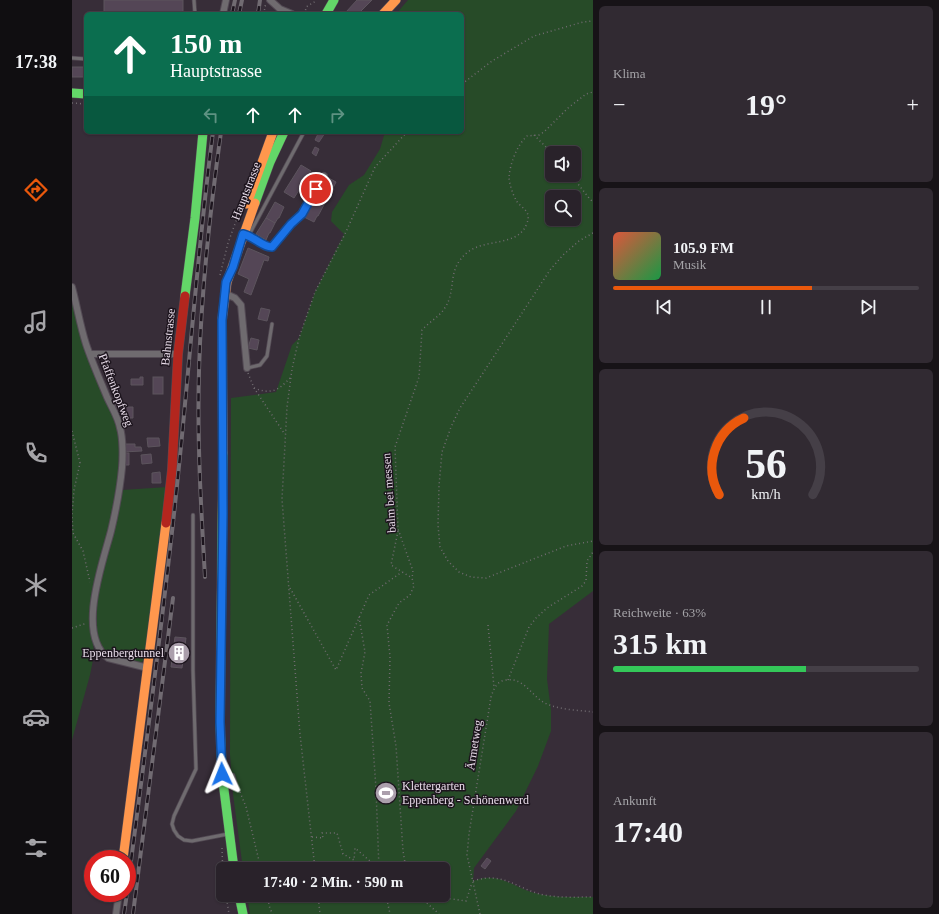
<!DOCTYPE html>
<html lang="de">
<meta charset="utf-8">
<style>
:root{--surface:#29222a;--page:#312a32;--text:#f1f3f6;--muted:#a5a4a8;--line:#453f47;--accent:#ea580c}
body{margin:0;font-family:"Times New Roman",serif;background:var(--page);color:var(--text);height:100vh;display:flex;flex-direction:column;font-size:15px;white-space:nowrap}
*{box-sizing:border-box;margin:0}
p{font-size:13px;color:var(--muted)}
.icon{flex:none;width:22px;height:22px;fill:none;stroke:currentColor;stroke-width:2;stroke-linecap:round;stroke-linejoin:round}
.map{position:relative;flex:1;overflow:hidden}
.details{display:flex;flex-direction:column;gap:6px;padding:6px;background:#171317;width:346px}
.details>*{flex:none}
.top-card{position:absolute;left:12px;top:12px;width:380px;height:122px;border-radius:6px;box-shadow:0 1px 3px #0004,0 0 0 1px var(--line);background:#0b6e4f;color:#fff;overflow:hidden}
.controls{position:absolute;left:473px;top:146px;display:grid;gap:8px}
.controls a{display:grid;place-items:center;width:36px;height:36px;border-radius:6px;background:var(--surface);box-shadow:0 1px 3px #0004,0 0 0 1px var(--line);font-size:20px}
.speed{position:absolute;left:12px;top:850px;display:flex;gap:8px;font-size:20px;font-weight:700;text-align:center}
.speed>*{display:grid;place-content:center;width:52px;height:52px;border-radius:50%;background:var(--surface);box-shadow:0 1px 3px #0004,0 0 0 1px var(--line);line-height:1}
.speed .limit{border:6px solid #d22;background:#fff;color:#111}
.pin{position:absolute;display:grid;place-items:center;width:34px;height:34px;color:#fff;margin:-17px;border:2px solid #fff;border-radius:50%;box-shadow:0 1px 4px #0007}
.me{position:absolute;width:44px;margin:-22px;rotate:358deg;stroke-linejoin:round;filter:drop-shadow(0 0 3px #0008)}
.turn{display:flex;align-items:center;gap:14px;height:84px;padding:0 20px;font-size:18px}
.turn .icon{width:52px;height:52px;stroke-width:2.5}
.turn b{display:block;font-size:28px;line-height:34px}
.lanes{display:flex;align-items:center;height:38px;padding:0 20px;background:#0003;justify-content:center;gap:20px;direction:ltr}
.lanes .off{opacity:.35}
.big{font-size:30px;font-weight:600;line-height:1.1}
.details .card{flex:1;display:flex;flex-direction:column;justify-content:center;gap:6px;min-width:0;padding:0 14px;border-radius:6px;background:var(--page)}
.details .dial{align-items:center;gap:0}
.dial svg{height:104px;overflow:visible;fill:none;stroke:var(--line);stroke-width:7;stroke-linecap:round;text-anchor:middle}
.dial text{fill:var(--text);stroke:none}
.song{display:flex;align-items:center;gap:12px}
.cover{width:48px;height:48px;border-radius:6px;background:linear-gradient(135deg,hsl(10 70% 55%),hsl(140 70% 35%))}
.played{height:4px;border-radius:2px;background:linear-gradient(90deg,var(--accent) 65%,var(--line) 65%)}
.keys{display:flex;justify-content:space-around;direction:ltr}
.heat{display:flex;justify-content:space-between;align-items:center;font-size:22px;direction:ltr}
.charge{height:6px;border-radius:3px;background:linear-gradient(90deg,#34c759 63%,var(--line) 0)}
.trip{position:absolute;left:144px;top:862px;width:234px;height:40px;border-radius:6px;background:var(--surface);box-shadow:0 1px 3px #0004,0 0 0 1px var(--line);font-weight:600;line-height:40px;text-align:center}
main{display:flex;flex:1;min-height:0}
.tabs{display:flex;flex-direction:column;width:72px;justify-content:space-around;align-items:center;background:#100e11;color:var(--muted)}
.tabs .icon{width:28px;height:28px}
.tabs .on{color:var(--accent)}
.tabs b{font-size:18px;color:var(--text)}
.map>svg:first-child{display:block}
.green{fill:#274b28;fill-rule:evenodd}
.building{fill:#544656;stroke:#5c545d}
.lines{fill:none;stroke-linecap:round;stroke-linejoin:round}
.lane-casing{stroke:#534a54;stroke-width:4.5}
.street-casing{stroke:#534a54;stroke-width:8}
.fast-casing{stroke:#534a54;stroke-width:10}
.slow-casing{stroke:#534a54;stroke-width:10}
.jam-casing{stroke:#534a54;stroke-width:10}
.path{stroke:#716c71;stroke-width:1.5;stroke-dasharray:1 3;stroke-linecap:butt}
.lane{stroke:#6f6b6f;stroke-width:3}
.street{stroke:#6f6b6f;stroke-width:6}
.fast{stroke:#63d668;stroke-width:9}
.slow{stroke:#ff974d;stroke-width:9}
.jam{stroke:#b3261e;stroke-width:9}
.rail-casing{stroke:#716b72;stroke-width:4}
.rail{stroke:#1d151e;stroke-width:2.5;stroke-dasharray:8;stroke-linecap:butt}
.route-casing{stroke:#114b97;stroke-width:10}
.route{stroke:#1a73e8;stroke-width:7}
.labels{text-anchor:middle;dominant-baseline:central;stroke-width:3;stroke-linejoin:round;paint-order:stroke}
.street-label{font-size:12px;fill:#e9ddea;stroke:#1d151e}
.poi-label{font-size:12px;fill:#e9ddea;stroke:#1d151e;text-anchor:end}
</style>
<main>
<nav class="tabs">
<b>17:38</b>
<svg class="icon on" aria-label="directions" viewBox="0 0 24 24"><path d="M12 3l9 9-9 9-9-9zM9 14v-3h6M13 9l2 2-2 2"/></svg>
<svg class="icon" aria-label="music" viewBox="0 0 24 24"><path d="M9 18V5l10-2v13"/><circle cx="6" cy="18" r="3"/><circle cx="16" cy="16" r="3"/></svg>
<svg class="icon" aria-label="phone" viewBox="0 0 24 24"><path d="M5 4h4l2 5-3 2q2 4 5 5l2-3 5 2v4C11 20 4 13 5 4z"/></svg>
<svg class="icon" aria-label="climate" viewBox="0 0 24 24"><path d="M12 3v18M4 7l16 10M4 17L20 7"/></svg>
<svg class="icon" aria-label="car" viewBox="0 0 24 24"><path d="M5 17H2v-5l4-1 3-4h7l3 4 3 1v5h-3M9 17h6M6 11h13"/><circle cx="7" cy="17" r="2"/><circle cx="17" cy="17" r="2"/></svg>
<svg class="icon" aria-label="filters" viewBox="0 0 24 24"><path d="M4 7h16M4 17h16"/><circle cx="9" cy="7" r="2"/><circle cx="15" cy="17" r="2"/></svg>
</nav>
<div class="map">
<svg width="521" height="914" viewBox="0 0 521 914">
<rect width="100%" height="100%" fill="#372d38"/>
<g class="green">
<path d="M336,0H521V591L477,624L475,679L479,710V731L466,766L444,811L402,868L401,881C405,880 409,878 413,878C431,876 443,887 459,892C479,898 501,897 521,897V914H178L175,895H371V869H171L161,794L158,755L159,398L204,392L220,345L227,338L243,292L272,234L259,221L260,212L277,185L292,175L308,149L313,132H390V14H324ZM480,153H502V175H480ZM480,197H502V219H480Z"/>
<polygon points="0,287 14,344 44,421 46,431 47,449 46,486 19,612 22,655 18,675 0,740"/>
<polygon points="96,487 74,657 69,663 62,663 37,655 28,646 25,632 24,600 26,585 38,548 50,490"/>
</g>
<g class="building">
<polygon points="32,0 111,0 111,13 32,14"/>
<polygon points="285,0 300,0 286,14 276,14 274,12"/>
<rect x="0" y="67" width="12" height="10"/>
<polygon points="247,132 253,133 247,142 243,140"/>
<polygon points="243,147 247,149 244,156 240,153"/>
<polygon points="229,165 239,171 222,198 212,192"/>
<polygon points="255,177 264,182 261,188 262,189 254,201 247,197 248,195 246,193"/>
<polygon points="247,197 254,201 246,216 245,216 242,222 232,217 241,201 244,203"/>
<polygon points="203,202 212,207 207,218 206,218 203,223 194,218"/>
<polygon points="194,218 203,223 198,233 197,233 194,240 184,234"/>
<polygon points="176,248 197,257 196,261 192,260 179,295 172,292 177,279 166,274"/>
<polygon points="189,308 198,310 195,321 186,319"/>
<polygon points="179,338 187,340 185,350 176,348"/>
<polygon points="68,377 71,377 71,385 59,385 59,379 68,379"/>
<rect x="81" y="377" width="10" height="17"/>
<rect x="43" y="403" width="7" height="5"/>
<polygon points="52,407 61,407 61,418 53,418"/>
<polygon points="75,438 87,438 88,446 76,447"/>
<polygon points="51,444 63,444 63,447 69,447 70,451 51,452"/>
<polygon points="52,453 57,453 57,465 53,465"/>
<polygon points="79,454 80,463 70,464 69,455"/>
<polygon points="88,472 89,483 80,483 80,473"/>
<polygon points="103,637 114,638 110,668 99,667"/>
<polygon points="415,858 419,861 413,869 409,866"/>
</g>
<g class="lines">
<g class="lane-casing">
<g id="lane">
<polyline points="122,0 123,14"/>
<polyline points="0,58 14,59"/>
<polyline points="177,235 232,132"/>
<polyline points="175,368 188,365 195,356 200,324"/>
<polyline points="121,515 121,670 124,769 102,816 100,824 102,830 106,836 112,840 120,841 156,834"/>
<polyline points="152,774 161,775 165,789"/>
</g>
</g>
<g class="street-casing">
<g id="street">
<polyline points="198,0 208,9 220,14"/>
<polyline points="151,14 154,0"/>
<path d="M171,234C181,236 192,248 200,247L219,224L229,214L252,176"/>
<path d="M0,287C5,306 8,325 14,344C20,362 28,380 35,397C40,408 46,417 48,428C51,438 51,457 50,468C48,489 44,510 39,531C31,562 4,635 36,658L76,668"/>
<polyline points="152,293 163,298 169,305 175,368"/>
<polyline points="19,354 106,354"/>
<polyline points="44,914 47,893"/>
</g>
</g>
<g class="fast-casing">
<g id="fast">
<polyline points="254,14 262,0"/>
<polyline points="0,93 14,94"/>
<polyline points="183,203 198,162 212,132"/>
<polyline points="113,296 123,218 131,132"/>
<polyline points="151,453 148,722 150,774 162,869"/>
<polyline points="167,895 171,914"/>
</g>
</g>
<g class="slow-casing">
<g id="slow">
<polyline points="311,14 324,0"/>
<polyline points="175,204 201,132"/>
<polyline points="151,453 150,320 155,282 183,203"/>
<polyline points="51,859 94,523"/>
</g>
</g>
<g class="jam-casing">
<polyline id="jam" points="94,523 100,470 106,354 113,296"/>
</g>
<g class="path">
<polyline points="192,14 193,6 195,5"/>
<polyline points="233,14 234,7 244,1"/>
<polyline points="390,84 420,61 462,36 511,22 521,21"/>
<polyline points="0,103 14,104"/>
<polyline points="462,135 480,153"/>
<polyline points="499,175 517,198 521,202"/>
<polyline points="521,233 507,241 491,255 478,270 411,373 388,408 379,427 370,452 367,486 366,525 368,547 376,561 387,572 399,577 414,578 494,546 521,541"/>
<polyline points="148,275 156,243 168,210"/>
<polyline points="176,373 182,388 212,433"/>
<path d="M182,388C200,395 207,390 219,377"/>
<polyline points="0,431 8,463 2,490 0,515 1,533 11,551 18,582"/>
<polyline points="326,531 319,565 340,578"/>
<polyline points="218,588 264,670 297,595 330,572"/>
<polyline points="287,617 293,652 289,673 290,688 298,701 304,789 307,869"/>
<polyline points="416,625 422,687"/>
<polyline points="0,628 15,623"/>
<polyline points="436,680 457,627 464,618 475,608 510,586 514,581 515,561 521,552"/>
<polyline points="168,792 174,807 189,869"/>
<polyline points="240,837 251,838 250,833 265,833 271,854 282,860 283,848 306,868"/>
<polyline points="150,848 151,878"/>
<polyline points="243,869 228,734 210,499 215,407 220,369 227,338 243,292 273,234 303,167 335,132"/>
<path d="M334,869L331,851L324,746L317,703L318,657L315,625L327,603L338,595L342,586L340,578L341,571L326,529L323,447L347,377L350,330C357,322 367,317 372,309C386,290 373,270 396,252C414,238 447,247 455,223C460,210 448,208 444,200C441,195 437,183 437,177C438,164 445,145 455,136L467,135L472,132L496,108L514,94L521,92"/>
<path d="M401,881C432,871 444,889 472,895C488,898 505,897 521,897"/>
<polyline points="154,895 157,914"/>
<polyline points="195,895 198,909 201,914"/>
<polyline points="246,895 248,914"/>
<polyline points="314,895 318,914"/>
<polyline points="346,895 367,914"/>
<polyline points="354,901 373,898 394,901 400,883"/>
<path d="M408,914L395,855L397,834L419,697C422,688 425,681 434,680C453,677 460,698 475,704C489,710 506,710 521,712"/>
</g>
<use href="#lane" class="lane"/>
<use href="#street" class="street"/>
<use href="#fast" class="fast"/>
<use href="#slow" class="slow"/>
<use href="#jam" class="jam"/>
<g class="rail-casing">
<g id="rail">
<polyline points="160,14 163,0"/>
<polyline points="167,14 170,0"/>
<polyline points="186,14 188,0"/>
<path d="M133,577C129,508 125,440 127,371C129,291 138,211 149,132"/>
<path d="M55,892C72,760 90,628 104,495C117,374 125,253 141,132"/>
<polyline points="52,914 55,893"/>
<polyline points="61,914 101,598"/>
</g>
</g>
<use href="#rail" class="rail"/>
</g>
<g class="lines">
<g class="route-casing">
<path id="route" d="M150,774L148,722L151,514L150,320L154,282L161,267L171,234C181,236 192,248 200,247L219,224L230,214L244,189"/>
</g>
<use href="#route" class="route"/>
</g>
<defs>
<g id="building-disc" transform="scale(1.15)"><circle r="9.5" fill="#ab9fac" stroke="#1d151e"/><path d="M-4-6H4V6H1V3H-1V6H-4ZM-2.5-4.3h1.7v1.8h-1.7ZM.8-4.3h1.7v1.8H.8ZM-2.5-1h1.7V.8h-1.7ZM.8-1h1.7V.8H.8Z" fill="#fff"/></g>
<g id="stadium-disc" transform="scale(1.15)"><circle r="9.5" fill="#ab9fac" stroke="#1d151e"/><path d="M0-5a6.5 5 0 1 0 0 10a6.5 5 0 1 0 0-10ZM-3.5-1.8h7v3.6h-7Z" fill="#fff"/></g>
</defs>
<g fill-rule="evenodd">
<use href="#building-disc" x="107" y="653"/>
<use href="#stadium-disc" x="314" y="793"/>
</g>
<g class="labels">
<g class="street-label">
<text transform="translate(174 191) rotate(-69)">Hauptstrasse</text>
<text transform="translate(96 337) rotate(-84)">Bahnstrasse</text>
<text transform="translate(44 390) rotate(69)">Pfaffenkopfweg</text>
<text transform="translate(317 493) rotate(-94)">balm bei messen</text>
<text transform="translate(402 745) rotate(-81)">Ärmetweg</text>
</g>
<g class="poi-label">
<text x="92" y="653">Eppenbergtunnel</text>
<text x="330" y="786" text-anchor="start">Klettergarten<tspan x="330" dy="14">Eppenberg - Schönenwerd</tspan></text>
</g>
</g>
</svg>
<div class="controls">
<a><svg class="icon" aria-label="sound" viewBox="0 0 24 24"><path d="M4 9h4l5-4v14l-5-4H4zM17 9q2 3 0 6"/></svg></a>
<a><svg class="icon" aria-label="search" viewBox="0 0 24 24"><circle cx="10" cy="10" r="6"/><path d="M15 15l6 6"/></svg></a>
</div>
<div class="speed"><div class="limit">60</div></div>
<div class="pin" style="left:244px;top:189px;background:#d93025"><svg class="icon" aria-label="arrive" viewBox="0 0 24 24"><path d="M6 21V4h12l-3 4 3 4H6"/></svg></div>
<svg class="me" style="left:150px;top:774px" viewBox="-20 -20 40 40"><path d="M0-17L14 15 0 8-14 15z" fill="#1a73e8" stroke="#fff" stroke-width="4"/></svg>
<div class="trip">17:40 · 2 Min. · 590 m</div>
<div class="top-card">
<div class="turn"><svg class="icon" aria-label="ahead" viewBox="0 0 24 24"><path d="M12 20V5M6 11l6-6 6 6"/></svg><div><b>150 m</b>Hauptstrasse</div></div>
<div class="lanes"><svg class="icon off" aria-label="left" viewBox="0 0 24 24"><path d="M17 20v-9H6M10 6l-5 5 5 5"/></svg><svg class="icon" aria-label="ahead" viewBox="0 0 24 24"><path d="M12 20V5M6 11l6-6 6 6"/></svg><svg class="icon" aria-label="ahead" viewBox="0 0 24 24"><path d="M12 20V5M6 11l6-6 6 6"/></svg><svg class="icon off" aria-label="right" viewBox="0 0 24 24"><path d="M7 20v-9h11M14 6l5 5-5 5"/></svg></div>
</div>
</div>
<section class="details">
<div class="card"><p>Klima</p>
<div class="heat"><a>−</a><b class="big">19°</b><a>+</a></div>
</div>
<div class="card">
<div class="song"><i class="cover"></i><div><b>105.9 FM</b><p>Musik</p></div></div>
<div class="played"></div>
<div class="keys"><svg class="icon" aria-label="previous" viewBox="0 0 24 24"><path d="M18 5L8 12l10 7zM5 5v14"/></svg><svg class="icon" aria-label="pause" viewBox="0 0 24 24"><path d="M8 5v14M16 5v14"/></svg><svg class="icon" aria-label="next" viewBox="0 0 24 24"><path d="M6 5l10 7-10 7zM19 5v14"/></svg></div>
</div>
<div class="card dial"><svg viewBox="0 0 100 80">
<path d="M14 69A42 42 0 1 1 86 69"/>
<path d="M14 69A42 42 0 0 1 33 10" stroke="#ea580c"/>
<text x="50" y="56" font-size="32" font-weight="700">56</text>
<text x="50" y="72" font-size="11">km/h</text>
</svg></div>
<div class="card"><p>Reichweite · 63%</p><b class="big">315 km</b><div class="charge"></div></div>
<div class="card"><p>Ankunft</p><b class="big">17:40</b></div>
</section>
</main>
